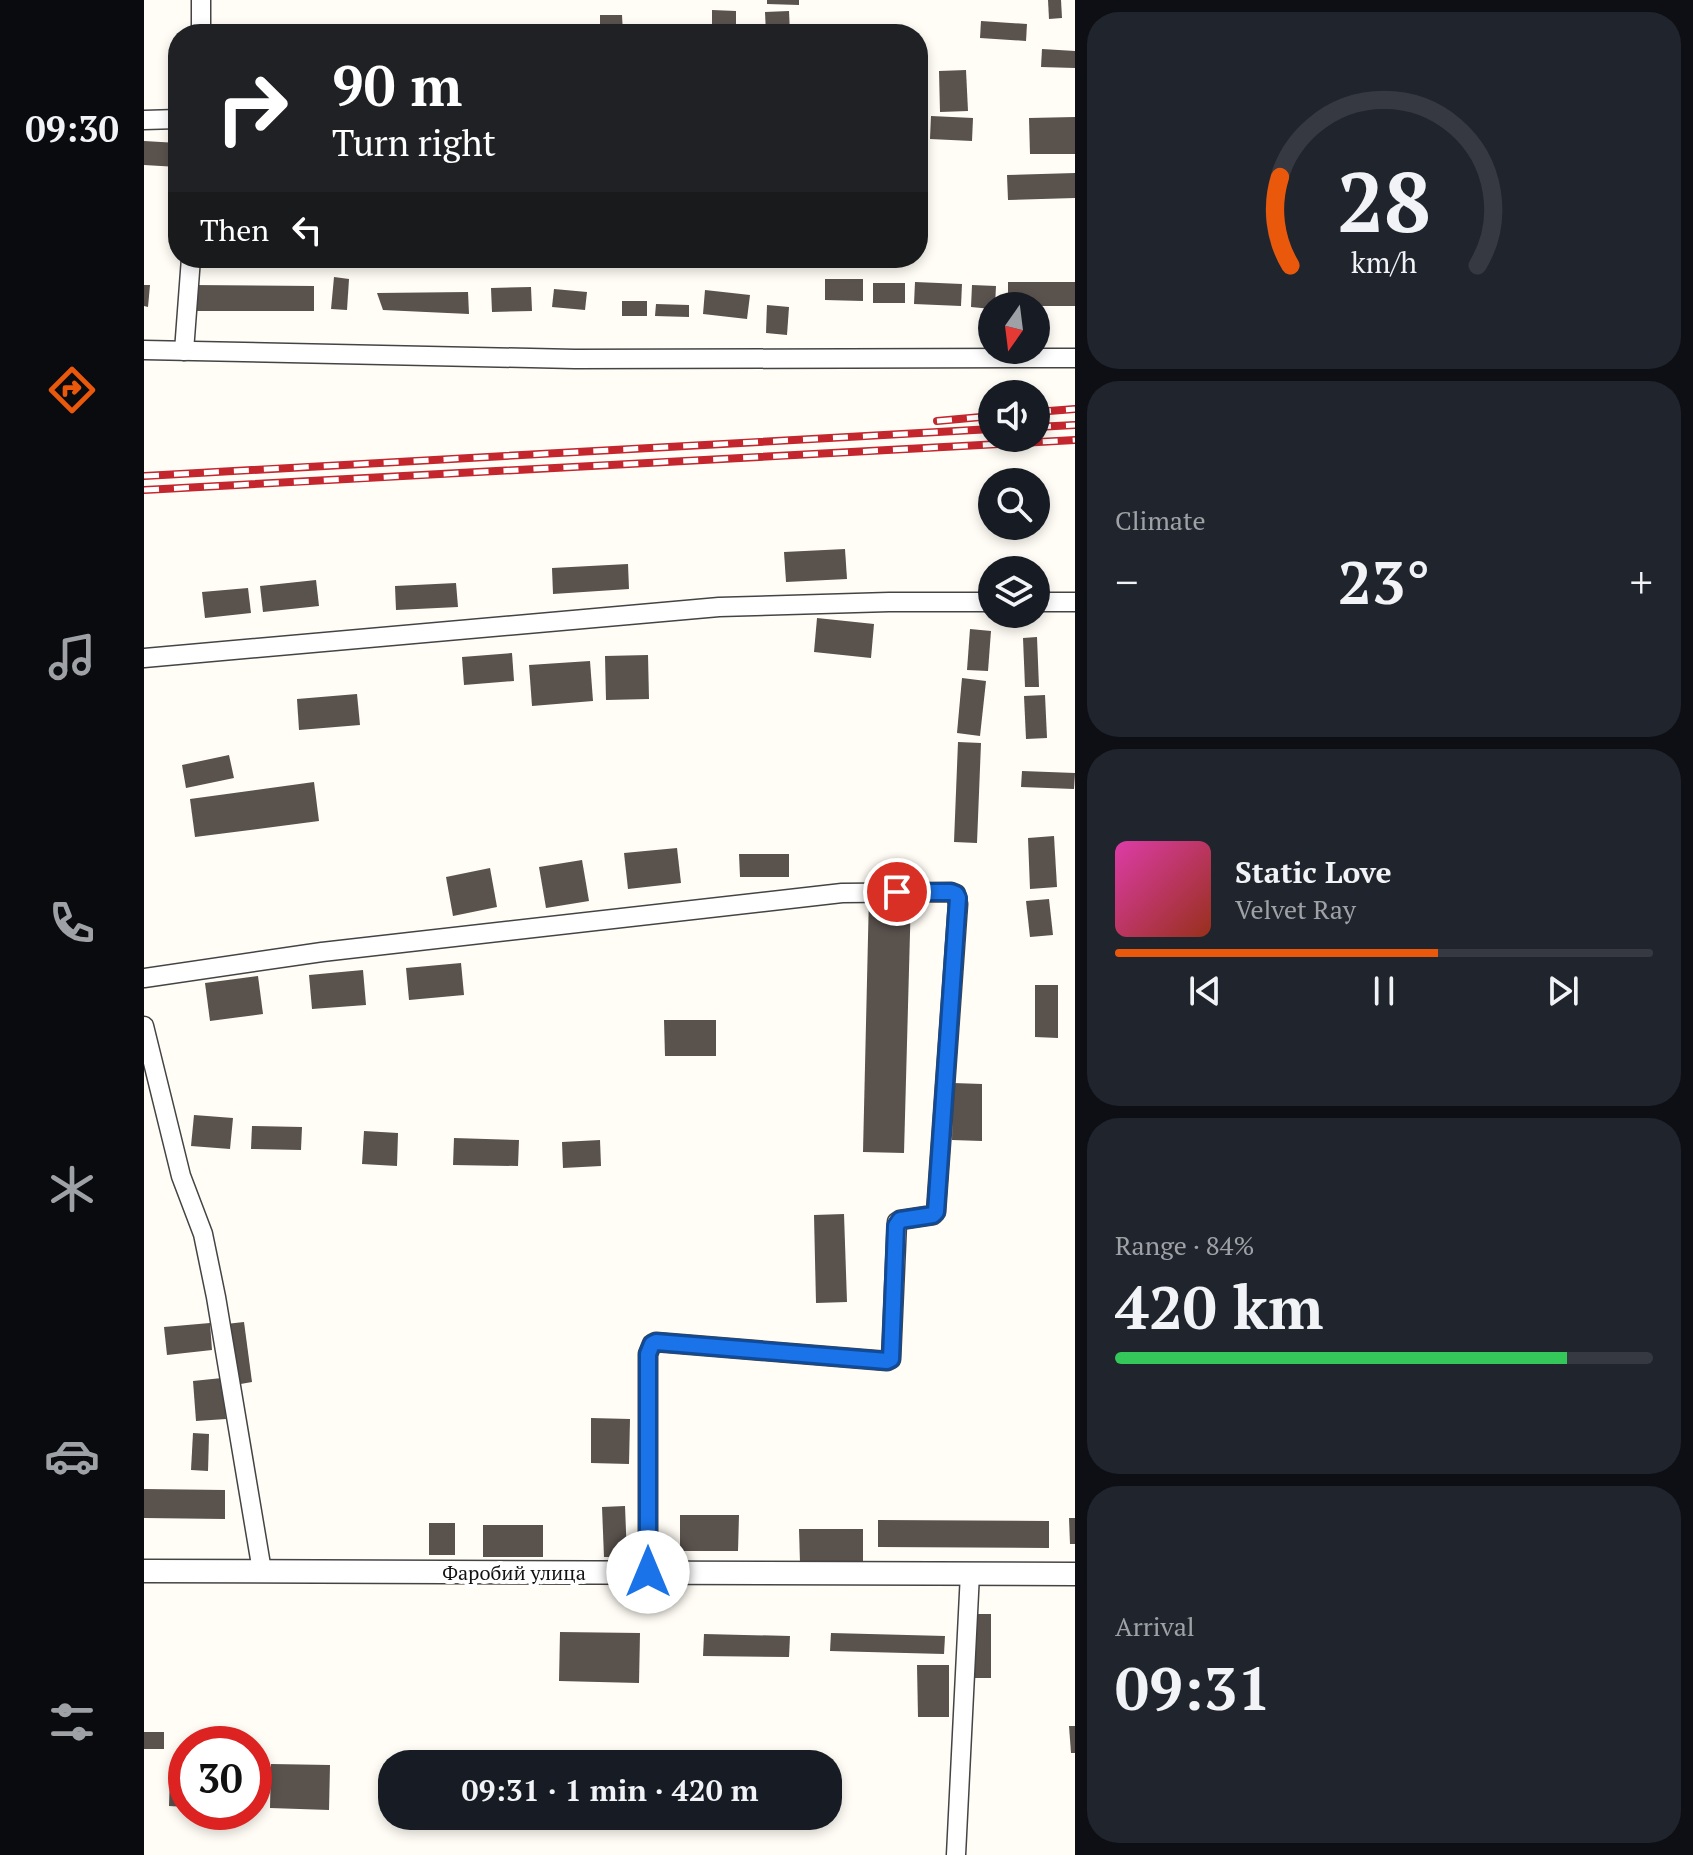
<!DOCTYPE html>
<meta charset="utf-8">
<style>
:root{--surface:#171b24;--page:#20242c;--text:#f1f3f6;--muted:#9ea1a6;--line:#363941;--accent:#ea580c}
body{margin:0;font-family:"PT Serif",serif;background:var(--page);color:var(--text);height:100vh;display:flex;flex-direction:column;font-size:30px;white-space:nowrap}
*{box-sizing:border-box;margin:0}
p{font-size:26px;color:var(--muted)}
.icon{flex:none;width:44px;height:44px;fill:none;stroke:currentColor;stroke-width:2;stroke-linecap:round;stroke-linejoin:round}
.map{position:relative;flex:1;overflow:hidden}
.side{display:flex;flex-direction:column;gap:12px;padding:12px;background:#0d0f14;width:618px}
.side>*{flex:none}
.top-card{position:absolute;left:24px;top:24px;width:760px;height:244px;border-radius:32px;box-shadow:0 4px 12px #0003;background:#202124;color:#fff;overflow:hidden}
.needle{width:52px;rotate:194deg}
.controls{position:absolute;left:834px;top:292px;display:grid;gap:16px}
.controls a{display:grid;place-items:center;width:72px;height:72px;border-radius:50%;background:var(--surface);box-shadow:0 4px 12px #0003;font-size:40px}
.speed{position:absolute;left:24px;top:1726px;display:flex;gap:16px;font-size:40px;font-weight:700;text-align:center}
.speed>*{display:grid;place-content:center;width:104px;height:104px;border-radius:50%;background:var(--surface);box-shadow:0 4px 12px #0003;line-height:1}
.speed .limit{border:12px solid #d22;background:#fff;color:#111}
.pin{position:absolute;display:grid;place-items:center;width:68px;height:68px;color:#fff;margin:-34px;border:4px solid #fff;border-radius:50%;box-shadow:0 2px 8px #0007}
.me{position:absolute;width:88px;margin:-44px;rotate:0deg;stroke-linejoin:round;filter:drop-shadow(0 0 6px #0008)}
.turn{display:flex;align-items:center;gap:28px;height:168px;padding:0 32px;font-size:36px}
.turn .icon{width:104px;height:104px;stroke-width:2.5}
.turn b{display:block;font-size:56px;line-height:68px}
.then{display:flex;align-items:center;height:76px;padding:0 32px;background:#0003;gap:16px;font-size:30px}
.big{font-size:60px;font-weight:800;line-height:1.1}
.side .card{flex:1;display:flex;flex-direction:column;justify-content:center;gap:12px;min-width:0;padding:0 28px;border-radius:32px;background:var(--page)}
.side .dial{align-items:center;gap:0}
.dial svg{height:208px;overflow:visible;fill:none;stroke:var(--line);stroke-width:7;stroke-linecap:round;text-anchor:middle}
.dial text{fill:var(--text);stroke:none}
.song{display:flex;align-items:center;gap:24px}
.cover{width:96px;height:96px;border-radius:12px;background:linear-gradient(135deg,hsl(320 70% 55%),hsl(10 70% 35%))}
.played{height:8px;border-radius:4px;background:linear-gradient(90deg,var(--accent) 60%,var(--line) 60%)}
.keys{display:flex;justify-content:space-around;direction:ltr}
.heat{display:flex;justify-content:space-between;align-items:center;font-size:44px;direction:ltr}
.charge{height:12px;border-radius:6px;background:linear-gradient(90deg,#34c759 84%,var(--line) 0)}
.trip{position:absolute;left:234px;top:1750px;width:464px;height:80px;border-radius:32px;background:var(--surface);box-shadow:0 4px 12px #0003;font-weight:800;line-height:80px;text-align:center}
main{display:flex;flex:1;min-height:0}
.tabs{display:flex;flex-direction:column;width:144px;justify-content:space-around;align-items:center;background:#090b0e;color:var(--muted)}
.tabs .icon{width:56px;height:56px}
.tabs .on{color:var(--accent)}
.tabs b{font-size:36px;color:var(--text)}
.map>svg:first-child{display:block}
.building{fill:#5a524d}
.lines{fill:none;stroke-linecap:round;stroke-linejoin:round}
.minor-casing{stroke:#444;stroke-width:21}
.tertiary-casing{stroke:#444;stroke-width:25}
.minor{stroke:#fff;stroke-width:18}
.tertiary{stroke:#fff;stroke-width:22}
.rail-casing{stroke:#c4262e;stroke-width:8}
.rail{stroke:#fff;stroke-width:5;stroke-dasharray:15;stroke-linecap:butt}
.route-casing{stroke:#114b97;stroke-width:20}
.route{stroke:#1a73e8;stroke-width:14}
.labels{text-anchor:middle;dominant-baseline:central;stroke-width:8;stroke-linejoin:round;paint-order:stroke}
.street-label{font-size:20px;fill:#111;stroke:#fff}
</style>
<main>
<nav class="tabs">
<b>09:30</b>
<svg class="icon on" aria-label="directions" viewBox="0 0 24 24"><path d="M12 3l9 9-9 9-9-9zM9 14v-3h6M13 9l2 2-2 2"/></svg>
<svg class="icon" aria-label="music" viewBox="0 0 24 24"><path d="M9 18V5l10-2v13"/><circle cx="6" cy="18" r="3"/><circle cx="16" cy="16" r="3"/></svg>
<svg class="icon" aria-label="phone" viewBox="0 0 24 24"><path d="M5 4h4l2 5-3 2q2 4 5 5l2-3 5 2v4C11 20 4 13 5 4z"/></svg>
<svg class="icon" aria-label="climate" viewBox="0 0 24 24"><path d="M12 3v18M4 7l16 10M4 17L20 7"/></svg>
<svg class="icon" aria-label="car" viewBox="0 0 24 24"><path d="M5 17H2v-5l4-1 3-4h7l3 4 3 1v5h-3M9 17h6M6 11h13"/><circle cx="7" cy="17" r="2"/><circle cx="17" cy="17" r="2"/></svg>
<svg class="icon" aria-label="filters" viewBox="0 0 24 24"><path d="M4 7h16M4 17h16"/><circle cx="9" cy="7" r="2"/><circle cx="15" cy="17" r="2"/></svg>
</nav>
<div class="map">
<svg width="931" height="1855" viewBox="0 0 931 1855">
<rect width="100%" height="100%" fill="#fffdf5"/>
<g class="building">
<polygon points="623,0 655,0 655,5 623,4"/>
<polygon points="904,0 917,0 918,18 905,19"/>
<polygon points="568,10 592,11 592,34 568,34"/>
<polygon points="645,11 646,34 622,34 621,12"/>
<polygon points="456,15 478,15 479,34 456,34"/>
<polygon points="837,21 883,24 882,41 836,38"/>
<polygon points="898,49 931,51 931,68 897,67"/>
<polygon points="822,70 824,111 796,112 795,71"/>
<polygon points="787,116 829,118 828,141 786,139"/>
<polygon points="931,117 931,154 886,154 885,118"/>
<polygon points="0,141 34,143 34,167 0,165"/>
<polygon points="931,173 931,198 864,200 863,175"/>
<polygon points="190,277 205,279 203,310 187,309"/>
<polygon points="681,279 719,279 719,301 681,300"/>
<polygon points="771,282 818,284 817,306 770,304"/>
<rect x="864" y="282" width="67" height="24"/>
<rect x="729" y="283" width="32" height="20"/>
<polygon points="0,285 6,285 4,307 0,306"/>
<polygon points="48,285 170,286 170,311 48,311"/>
<polygon points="828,285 852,286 851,306 848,306 848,309 827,307"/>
<polygon points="387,287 388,311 348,312 347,288"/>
<polygon points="410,289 443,292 441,310 408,307"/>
<polygon points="561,290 606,295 603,319 559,314"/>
<polygon points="324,292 325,314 239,310 233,293"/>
<rect x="478" y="301" width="25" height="15"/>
<polygon points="512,304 545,305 545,317 511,316"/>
<polygon points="623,305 645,307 643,335 622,333"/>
<polygon points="701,549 703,579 642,582 640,552"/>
<polygon points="484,564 485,589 409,594 408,568"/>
<polygon points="172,580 175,606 119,612 116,586"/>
<polygon points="312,583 314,607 252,610 251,586"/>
<polygon points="104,588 107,613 61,618 58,592"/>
<polygon points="673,618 730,624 727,658 670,652"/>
<polygon points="826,629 847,631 844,671 823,670"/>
<polygon points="893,637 895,687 881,687 879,638"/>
<polygon points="368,653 370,681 320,685 318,657"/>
<polygon points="504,655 505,699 462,700 461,656"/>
<polygon points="446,661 449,701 388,706 385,665"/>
<polygon points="818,678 842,681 836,736 813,733"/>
<polygon points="213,694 216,725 155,730 153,699"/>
<polygon points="901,695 903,738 882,739 880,696"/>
<polygon points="814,742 837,743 833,843 810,842"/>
<polygon points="85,755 90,778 42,788 38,765"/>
<polygon points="878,771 931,773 930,789 877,787"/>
<polygon points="170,782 175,821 51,837 46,799"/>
<polygon points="910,836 913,887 886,889 884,838"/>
<polygon points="533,848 537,883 484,889 480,853"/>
<polygon points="595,854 645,854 645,877 596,877"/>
<polygon points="438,860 445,901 402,908 395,867"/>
<polygon points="346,868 353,907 309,916 302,877"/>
<polygon points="725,895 767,896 760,1153 719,1152"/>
<polygon points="905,899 909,935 886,937 882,901"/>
<polygon points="317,963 320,995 265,1000 262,968"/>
<polygon points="219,970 222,1005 168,1009 165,975"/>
<polygon points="114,976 119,1014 66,1021 61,983"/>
<polygon points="891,985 914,985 914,1038 891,1037"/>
<polygon points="520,1020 572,1020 572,1056 521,1056"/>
<polygon points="809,1083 838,1084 838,1141 808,1140"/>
<polygon points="50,1115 89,1118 86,1149 47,1146"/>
<polygon points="108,1126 158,1127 157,1150 107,1149"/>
<polygon points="220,1131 254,1133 253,1166 218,1164"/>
<polygon points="310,1138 375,1140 374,1166 309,1165"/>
<polygon points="456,1140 457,1166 419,1168 418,1142"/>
<polygon points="700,1214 703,1302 672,1303 670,1215"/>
<polygon points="100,1322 108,1382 91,1385 82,1324"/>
<polygon points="66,1323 68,1350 23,1355 20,1327"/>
<polygon points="78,1378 82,1419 52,1421 49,1381"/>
<polygon points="447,1418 486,1419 485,1464 447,1463"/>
<polygon points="49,1433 65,1434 64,1471 47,1470"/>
<polygon points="0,1489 81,1490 81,1519 0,1518"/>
<polygon points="481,1506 483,1557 460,1557 458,1507"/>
<polygon points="536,1515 595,1515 594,1551 536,1551"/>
<polygon points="925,1518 931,1518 931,1544 926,1544"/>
<polygon points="734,1520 905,1521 905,1548 734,1547"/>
<rect x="285" y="1523" width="26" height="32"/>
<rect x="339" y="1525" width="60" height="32"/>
<polygon points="655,1529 719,1529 719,1562 656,1563"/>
<rect x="830" y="1614" width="17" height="64"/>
<polygon points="416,1632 496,1633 495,1683 415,1681"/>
<polygon points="687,1633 801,1636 800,1654 686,1651"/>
<polygon points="560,1634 646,1636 645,1657 559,1656"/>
<polygon points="773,1665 805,1665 805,1717 774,1717"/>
<polygon points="925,1726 931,1726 931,1753 927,1753"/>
<rect x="0" y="1732" width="20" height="17"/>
<polygon points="127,1764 186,1765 185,1810 126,1808"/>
<polygon points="26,1773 42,1773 42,1807 25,1806"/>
</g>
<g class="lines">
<g class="minor-casing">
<g id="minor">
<polyline points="57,34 57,0"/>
<polyline points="0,120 34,119"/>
<polyline points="0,350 431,359 931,358"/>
<polyline points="40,351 47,258"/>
<polyline points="892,602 931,602"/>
<polyline points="0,658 575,607 745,602 848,602"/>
<polyline points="0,978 178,952 698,893 807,892 812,894 814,904 792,1212 789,1215 756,1220 753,1222 747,1359 743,1361 512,1342 508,1344 504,1354 504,1572"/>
<polyline points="0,1026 37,1176 59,1234 72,1297 118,1571"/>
<polyline points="812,1855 826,1573"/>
</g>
</g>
<g class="tertiary-casing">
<polyline id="tertiary" points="0,1571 931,1574"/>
</g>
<use href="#minor" class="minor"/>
<use href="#tertiary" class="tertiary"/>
<g class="rail-casing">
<g id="rail">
<polyline points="892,412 931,409"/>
<polyline points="793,421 848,416"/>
<polyline points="892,427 931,425"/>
<polyline points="0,476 848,429"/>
<polyline points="0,490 931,440"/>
</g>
</g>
<use href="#rail" class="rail"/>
</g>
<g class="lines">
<g class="route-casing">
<polyline id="route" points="504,1572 504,1354 508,1344 512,1342 743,1361 747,1359 752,1226 756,1220 789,1215 792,1212 814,898 812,894 807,892 753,892"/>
</g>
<use href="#route" class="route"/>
</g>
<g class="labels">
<g class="street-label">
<text x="370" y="1572">Фаробий улица</text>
</g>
</g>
</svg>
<div class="controls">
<a><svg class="needle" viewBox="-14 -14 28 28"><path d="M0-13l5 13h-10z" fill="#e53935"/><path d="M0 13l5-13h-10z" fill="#9ea1a6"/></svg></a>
<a><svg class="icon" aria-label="sound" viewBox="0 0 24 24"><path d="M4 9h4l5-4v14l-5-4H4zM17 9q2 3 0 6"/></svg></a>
<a><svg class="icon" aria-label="search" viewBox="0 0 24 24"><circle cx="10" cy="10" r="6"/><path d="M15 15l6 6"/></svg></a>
<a><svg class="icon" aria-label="layers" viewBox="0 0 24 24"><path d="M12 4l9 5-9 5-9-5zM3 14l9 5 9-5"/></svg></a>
</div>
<div class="speed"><div class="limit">30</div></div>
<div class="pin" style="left:753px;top:892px;background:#d93025"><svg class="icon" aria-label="arrive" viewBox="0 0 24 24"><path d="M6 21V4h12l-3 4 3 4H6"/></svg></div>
<svg class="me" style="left:504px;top:1572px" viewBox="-20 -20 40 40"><circle r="19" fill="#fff"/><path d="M0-13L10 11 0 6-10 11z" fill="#1a73e8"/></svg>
<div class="trip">09:31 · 1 min · 420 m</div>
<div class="top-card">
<div class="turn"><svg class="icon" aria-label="right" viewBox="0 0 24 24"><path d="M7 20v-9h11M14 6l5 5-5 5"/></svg><div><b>90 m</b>Turn right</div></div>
<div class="then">Then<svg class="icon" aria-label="left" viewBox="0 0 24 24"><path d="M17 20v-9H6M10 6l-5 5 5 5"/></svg></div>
</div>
</div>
<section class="side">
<div class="card dial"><svg viewBox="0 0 100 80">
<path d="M14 69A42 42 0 1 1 86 69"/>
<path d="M14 69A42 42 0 0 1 10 35" stroke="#ea580c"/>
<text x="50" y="56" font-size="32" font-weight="700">28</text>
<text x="50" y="72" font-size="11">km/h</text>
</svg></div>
<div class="card"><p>Climate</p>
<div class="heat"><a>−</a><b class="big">23°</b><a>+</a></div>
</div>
<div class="card">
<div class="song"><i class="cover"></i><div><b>Static Love</b><p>Velvet Ray</p></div></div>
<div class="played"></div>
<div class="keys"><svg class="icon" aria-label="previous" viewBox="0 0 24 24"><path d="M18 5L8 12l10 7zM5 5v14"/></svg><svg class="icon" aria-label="pause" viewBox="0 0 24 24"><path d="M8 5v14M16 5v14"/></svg><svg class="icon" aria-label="next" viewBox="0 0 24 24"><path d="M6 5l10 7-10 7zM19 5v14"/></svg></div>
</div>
<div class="card"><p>Range · 84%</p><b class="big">420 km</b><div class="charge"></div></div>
<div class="card"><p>Arrival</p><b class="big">09:31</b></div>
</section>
</main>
